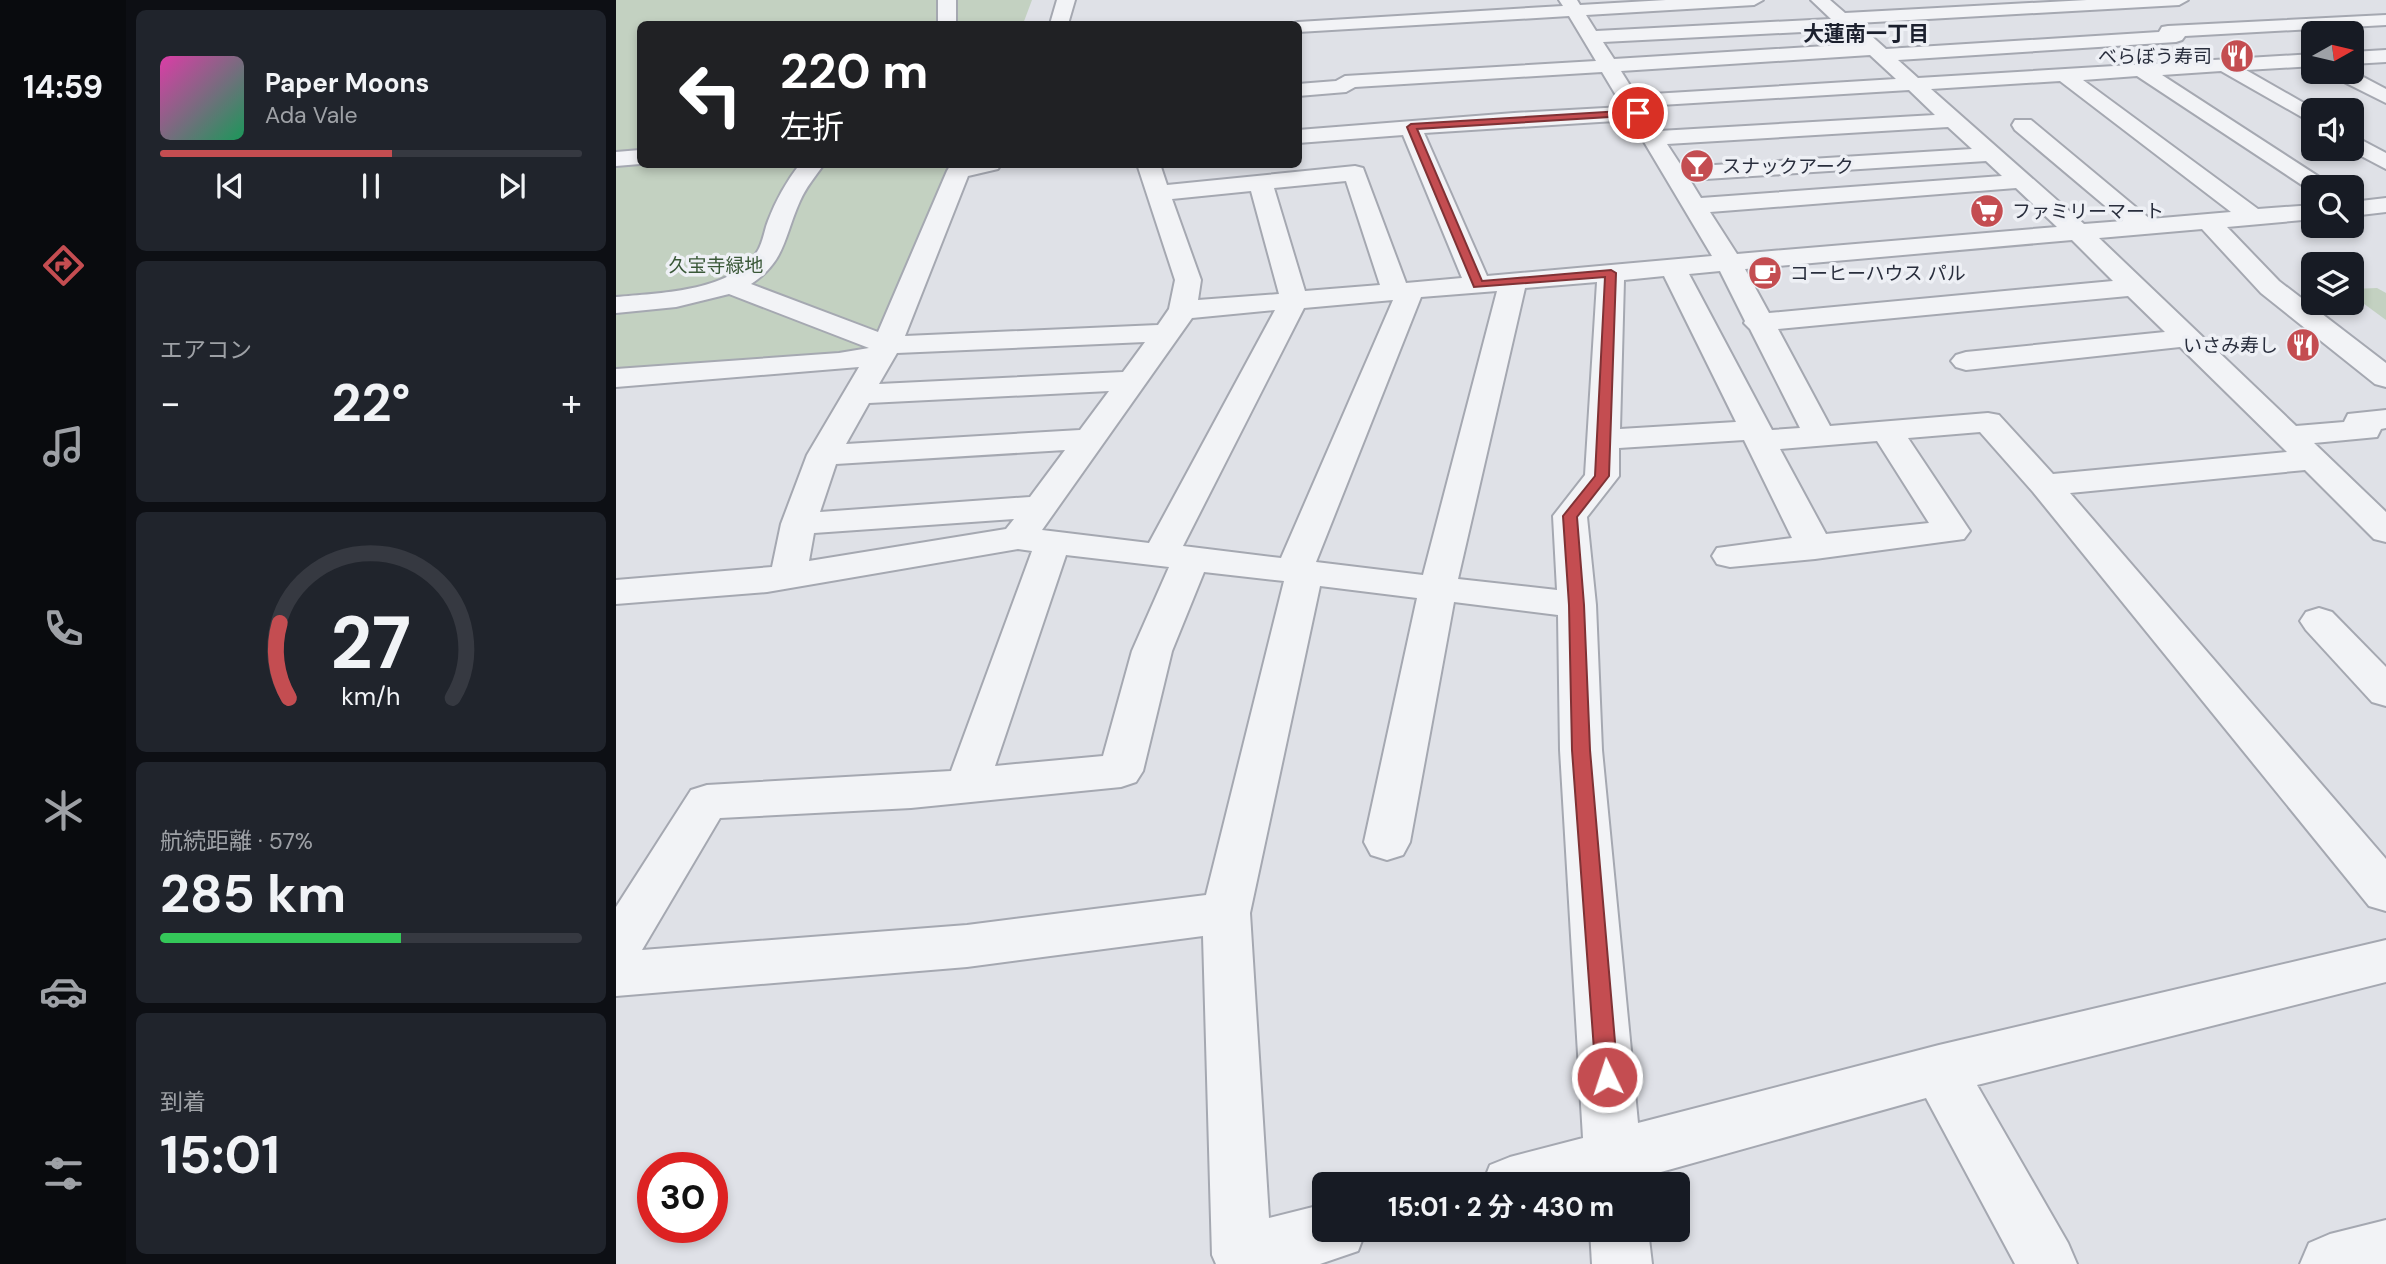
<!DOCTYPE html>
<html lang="ja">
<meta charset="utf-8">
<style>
:root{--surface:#171b24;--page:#20242c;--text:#f1f3f6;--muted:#9ea1a6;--line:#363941;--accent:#c44d51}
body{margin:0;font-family:"DM Sans","Noto Sans JP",sans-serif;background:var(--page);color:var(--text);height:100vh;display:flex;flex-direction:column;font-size:26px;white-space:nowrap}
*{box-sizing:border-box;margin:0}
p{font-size:23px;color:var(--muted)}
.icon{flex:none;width:38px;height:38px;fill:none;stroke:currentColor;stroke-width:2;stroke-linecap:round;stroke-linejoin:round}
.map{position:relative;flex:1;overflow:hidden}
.side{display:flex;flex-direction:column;gap:10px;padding:10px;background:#0d0f14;width:490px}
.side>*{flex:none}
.guide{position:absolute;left:21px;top:21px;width:665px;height:147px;border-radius:10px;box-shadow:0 4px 10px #0003;background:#202124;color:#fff;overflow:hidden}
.needle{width:46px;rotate:82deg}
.tools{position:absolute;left:1685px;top:21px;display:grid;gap:14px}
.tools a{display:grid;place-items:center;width:63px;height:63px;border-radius:10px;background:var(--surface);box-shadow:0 4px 10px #0003;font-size:35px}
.speed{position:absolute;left:21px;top:1152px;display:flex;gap:14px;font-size:35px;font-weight:700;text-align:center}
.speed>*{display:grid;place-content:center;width:91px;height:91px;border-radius:50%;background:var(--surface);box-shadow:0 4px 10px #0003;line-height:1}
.speed .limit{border:10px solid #d22;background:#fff;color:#111}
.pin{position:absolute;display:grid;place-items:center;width:60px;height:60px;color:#fff;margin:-30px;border:4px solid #fff;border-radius:50%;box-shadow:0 2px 7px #0007}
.me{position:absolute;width:77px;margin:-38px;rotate:356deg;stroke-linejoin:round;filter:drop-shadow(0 0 5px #0008)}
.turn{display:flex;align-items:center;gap:24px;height:147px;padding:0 28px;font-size:32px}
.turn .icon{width:91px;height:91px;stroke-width:2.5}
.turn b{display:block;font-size:49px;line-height:60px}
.big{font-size:52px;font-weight:700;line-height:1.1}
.side .card{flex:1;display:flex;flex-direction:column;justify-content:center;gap:10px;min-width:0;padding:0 24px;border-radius:10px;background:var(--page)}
.side .dial{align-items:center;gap:0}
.dial svg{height:182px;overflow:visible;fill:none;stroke:var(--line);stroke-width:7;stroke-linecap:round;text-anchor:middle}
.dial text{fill:var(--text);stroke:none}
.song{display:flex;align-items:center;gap:21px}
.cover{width:84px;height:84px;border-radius:10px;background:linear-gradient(135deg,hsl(320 70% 55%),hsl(150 70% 35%))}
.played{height:7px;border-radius:4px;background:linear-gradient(90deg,var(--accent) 55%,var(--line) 55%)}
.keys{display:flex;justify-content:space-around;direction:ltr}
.heat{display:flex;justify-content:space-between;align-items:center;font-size:38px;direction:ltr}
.charge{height:10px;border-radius:5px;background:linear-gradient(90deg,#34c759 57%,var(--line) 0)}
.trip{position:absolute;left:696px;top:1172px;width:378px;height:70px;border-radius:10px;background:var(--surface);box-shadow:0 4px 10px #0003;font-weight:700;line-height:70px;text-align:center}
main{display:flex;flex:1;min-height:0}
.tabs{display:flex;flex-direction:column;width:126px;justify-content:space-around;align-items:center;background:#090b0e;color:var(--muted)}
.tabs .icon{width:49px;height:49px}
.tabs .selected{color:var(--accent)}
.tabs b{font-size:32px;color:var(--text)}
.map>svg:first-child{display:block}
.green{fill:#c3d1c1}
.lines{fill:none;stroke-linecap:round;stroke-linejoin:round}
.street-casing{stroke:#a5a8b1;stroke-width:4}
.street{fill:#f2f3f6;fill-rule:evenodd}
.route{fill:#c44d51;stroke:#7f3235;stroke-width:2}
.labels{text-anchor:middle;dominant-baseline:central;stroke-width:7;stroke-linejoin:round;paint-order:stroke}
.far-poi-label{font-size:19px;fill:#292e3d;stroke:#eef0f5;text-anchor:start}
.far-park-label{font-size:19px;fill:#3a5838;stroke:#eef0f5}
.far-neighbourhood-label{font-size:21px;font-weight:bold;fill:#1b202e;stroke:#eef0f5}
</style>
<main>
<nav class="tabs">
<b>14:59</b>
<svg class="icon selected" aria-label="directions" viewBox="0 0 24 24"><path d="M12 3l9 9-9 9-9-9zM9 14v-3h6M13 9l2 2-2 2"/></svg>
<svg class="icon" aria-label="music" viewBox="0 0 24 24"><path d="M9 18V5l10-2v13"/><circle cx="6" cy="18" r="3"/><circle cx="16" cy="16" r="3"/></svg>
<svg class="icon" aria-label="phone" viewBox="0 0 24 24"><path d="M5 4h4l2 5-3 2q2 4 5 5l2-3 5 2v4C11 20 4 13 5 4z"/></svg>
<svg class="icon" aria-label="climate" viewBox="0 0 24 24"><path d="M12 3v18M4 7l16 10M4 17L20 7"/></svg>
<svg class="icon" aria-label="car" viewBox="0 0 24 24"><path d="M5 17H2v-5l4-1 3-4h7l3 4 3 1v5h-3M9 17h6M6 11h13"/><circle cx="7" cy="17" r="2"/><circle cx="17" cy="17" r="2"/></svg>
<svg class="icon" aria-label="filters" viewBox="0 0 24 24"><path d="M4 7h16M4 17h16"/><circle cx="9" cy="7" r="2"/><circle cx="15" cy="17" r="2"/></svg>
</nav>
<section class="side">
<div class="card">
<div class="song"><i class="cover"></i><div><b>Paper Moons</b><p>Ada Vale</p></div></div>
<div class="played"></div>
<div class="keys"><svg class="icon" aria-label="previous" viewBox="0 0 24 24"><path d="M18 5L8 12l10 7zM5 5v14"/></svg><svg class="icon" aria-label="pause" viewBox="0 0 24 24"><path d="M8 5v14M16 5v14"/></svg><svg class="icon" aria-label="next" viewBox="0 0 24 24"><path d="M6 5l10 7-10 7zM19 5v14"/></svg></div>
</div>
<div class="card"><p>エアコン</p>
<div class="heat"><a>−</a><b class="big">22°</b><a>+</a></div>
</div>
<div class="card dial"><svg viewBox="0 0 100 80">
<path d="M14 69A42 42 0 1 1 86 69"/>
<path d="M14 69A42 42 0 0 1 10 36" stroke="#c44d51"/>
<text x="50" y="56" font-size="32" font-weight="700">27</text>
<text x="50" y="72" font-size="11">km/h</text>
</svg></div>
<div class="card"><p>航続距離 · 57%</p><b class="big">285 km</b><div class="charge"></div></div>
<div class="card"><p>到着</p><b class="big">15:01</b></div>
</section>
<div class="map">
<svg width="1770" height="1264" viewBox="0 0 1770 1264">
<rect width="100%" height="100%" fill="#dfe1e7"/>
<g class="green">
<polygon points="0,0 416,0 407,24 24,24 24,164 348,165 258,344 218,355 0,372"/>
<polygon points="1761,288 1770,293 1770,320 1736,295 1736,289"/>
</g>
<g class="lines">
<g class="street-casing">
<g id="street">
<rect x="322" y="0" width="18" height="24"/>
<polygon points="441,0 459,0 452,24 434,24"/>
<path d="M943,0H961L964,5L1050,0H1147L1138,5L970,15L980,31L1215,19L1195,0H1214L1229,13L1471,0H1572L1563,5L1241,23L1270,49L1543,32L1546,27L1552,26L1770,15V25L1569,36L1566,40L1560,42L1282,60L1302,78L1698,54V66L1630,70L1700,110H1698V124L1605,71L1546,75L1711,182L1715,187H1698V193L1521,76L1467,80L1642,209L1698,205V219L1611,227L1663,281L1770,363V387L1759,384L1645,293L1586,229L1483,238L1680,426L1728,422L1732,414L1770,410V428L1765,429L1761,437L1698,443L1770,512V542L1758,539L1689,470L1454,493L1770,859V911L1753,906L1417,492L1364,432L1292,438L1354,531L1348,539L1199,559L1114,567L1101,564L1096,556L1101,548L1176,538L1128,440L1003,448V476L971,517L980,605L986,750L1022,1123L1323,1045L1770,940V982L1361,1085L1452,1243L1461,1264H1399L1310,1098L1027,1177L1028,1185H866L874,1165L894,1157L967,1138L944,750L942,615L838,602L794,842L787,855L771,860L755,855L748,842L801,598L704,586L634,913L653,1218L709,1204V1230H750L742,1251L704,1264H600L596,1255L587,936L351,967L0,996V907L75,790L91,785L335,771L416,551L402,549L151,592L0,604V580L156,567L165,524L191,455L243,367L0,387V369L223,353L253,348L113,294L60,307L0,313V297C43,293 115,292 141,252C147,243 148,231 152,221C160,200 170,182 184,164H208C199,177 190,187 184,201C168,236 170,261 135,284L262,332L331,171L334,166L340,164H385L382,169L352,176L289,336L542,325L553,309L559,280L521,164H544L551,185L739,166L747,168L790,283L846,278L787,135L682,143V130L898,113L1007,107L986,72L739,87L730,92L682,96V84L720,81L729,76L980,61L953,16L682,32V24H675L682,22L947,6ZM1226,30L1242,44L998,59L987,42ZM1254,55L1280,79L1020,95L1005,71ZM1444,81L1615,212L1534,219L1415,120H1399L1396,125L1399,130L1507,221L1468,224L1315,89ZM1293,90L1319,115L1043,131L1028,106ZM1015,120L1096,256L871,276L808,133ZM1332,127L1356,149L1066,167L1051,144ZM1370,161L1386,176L1085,198L1074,180ZM730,181L764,285L689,291L658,188ZM1400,188L1441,227L1121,254L1094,212ZM635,191L663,294L582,300L585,280L556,199ZM1456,240L1497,281L1153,313L1129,269ZM1104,271L1129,321L1128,323L1134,329L1184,428L1156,430L1073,274ZM1048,276L1120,422L1004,429L1008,280ZM981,282L969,475L937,516L941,590L842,579L909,288ZM881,291L807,575L700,562L805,297ZM1512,296L1549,332L1350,352L1340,355L1335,361L1340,367L1350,370L1564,347L1671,452L1437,474L1383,415L1372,413L1214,426L1162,329ZM777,300L665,558L567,546L688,308ZM659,310L533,543L426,530L576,318ZM529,342L507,372L263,384L281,353ZM493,391L464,430L230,444L253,403ZM1261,441L1313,523L1210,534L1164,449ZM449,450L414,497L204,512L220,464ZM398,519L390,529L193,561L198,533ZM450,555L553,567L516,651L487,756L379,766ZM588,572L668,581L590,895L351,925L26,950L104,818L295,808L505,787L520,782L527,771L556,651Z"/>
<polygon points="1770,50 1770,62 1736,64 1736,52"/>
<polygon points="1736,71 1770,89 1770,103 1716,76 1713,72"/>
<polygon points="1736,135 1770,153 1770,169 1732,149 1736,149"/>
<polygon points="24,150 24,164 0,166 0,152"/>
<polygon points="1770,198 1770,212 1736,216 1736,202"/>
<polygon points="1703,608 1716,612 1770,667 1770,706 1756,702 1690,630 1684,621 1690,612"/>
<polygon points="1770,1220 1770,1264 1684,1264 1693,1243 1714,1234"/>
<polygon points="974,1230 1032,1230 1036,1264 976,1264"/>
</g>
</g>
<use href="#street" class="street"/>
</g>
<polygon class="route" points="1022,110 1025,115 801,129 866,281 995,270 1000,273 993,476 961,517 968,605 974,750 1002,1077 999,1084 991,1087 983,1084 980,1077 956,750 953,605 947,516 979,476 989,277 858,287 791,127 795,124"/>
<defs>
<g id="restaurant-disc" transform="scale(1.75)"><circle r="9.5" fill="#c44d51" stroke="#eef0f5"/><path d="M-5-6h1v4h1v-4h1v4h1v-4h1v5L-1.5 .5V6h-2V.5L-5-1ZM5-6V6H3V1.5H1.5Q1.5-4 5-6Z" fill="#fff"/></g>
<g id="bar-disc" transform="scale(1.75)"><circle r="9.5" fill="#c44d51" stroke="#eef0f5"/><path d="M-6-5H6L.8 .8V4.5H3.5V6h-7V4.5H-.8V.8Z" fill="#fff"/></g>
<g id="supermarket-disc" transform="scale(1.75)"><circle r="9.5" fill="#c44d51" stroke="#eef0f5"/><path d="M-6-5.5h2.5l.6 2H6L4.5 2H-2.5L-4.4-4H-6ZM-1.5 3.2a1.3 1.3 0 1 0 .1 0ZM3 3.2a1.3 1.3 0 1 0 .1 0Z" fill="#fff"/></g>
<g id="cafe-disc" transform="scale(1.75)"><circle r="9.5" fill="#c44d51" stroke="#eef0f5"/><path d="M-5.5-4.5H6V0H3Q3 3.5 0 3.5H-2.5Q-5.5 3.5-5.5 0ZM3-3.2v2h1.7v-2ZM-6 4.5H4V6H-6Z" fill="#fff"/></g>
</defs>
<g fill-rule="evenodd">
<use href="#restaurant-disc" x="1621" y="56"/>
<use href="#bar-disc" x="1081" y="166"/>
<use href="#supermarket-disc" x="1371" y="211"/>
<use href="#cafe-disc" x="1149" y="273"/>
<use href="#restaurant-disc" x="1687" y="345"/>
</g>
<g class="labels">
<g class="far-poi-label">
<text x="1596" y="56" text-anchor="end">べらぼう寿司</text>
<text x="1106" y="166">スナックアーク</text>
<text x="1396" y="211">ファミリーマート</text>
<text x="1174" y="273">コーヒーハウス パル</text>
<text x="1662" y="345" text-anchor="end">いさみ寿し</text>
</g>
<g class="far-park-label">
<text x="100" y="265">久宝寺緑地</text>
</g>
<g class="far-neighbourhood-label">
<text x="1250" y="34">大蓮南一丁目</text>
</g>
</g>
</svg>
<div class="tools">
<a><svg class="needle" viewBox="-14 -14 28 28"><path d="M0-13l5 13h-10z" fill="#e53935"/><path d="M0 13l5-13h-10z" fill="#9ea1a6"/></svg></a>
<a><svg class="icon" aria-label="sound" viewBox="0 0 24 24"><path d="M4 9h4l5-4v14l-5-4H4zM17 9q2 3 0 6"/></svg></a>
<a><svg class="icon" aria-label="search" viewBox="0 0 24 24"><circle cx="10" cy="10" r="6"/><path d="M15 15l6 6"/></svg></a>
<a><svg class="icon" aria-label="layers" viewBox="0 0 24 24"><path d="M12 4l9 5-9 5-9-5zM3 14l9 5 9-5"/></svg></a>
</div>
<div class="speed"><div class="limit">30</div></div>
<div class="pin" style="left:1022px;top:113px;background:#d93025"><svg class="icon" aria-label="arrive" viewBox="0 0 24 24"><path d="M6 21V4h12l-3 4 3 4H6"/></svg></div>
<svg class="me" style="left:991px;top:1077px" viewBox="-20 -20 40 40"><circle r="17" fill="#c44d51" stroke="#fff" stroke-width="3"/><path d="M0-11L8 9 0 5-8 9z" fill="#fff"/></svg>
<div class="trip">15:01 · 2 分 · 430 m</div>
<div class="guide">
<div class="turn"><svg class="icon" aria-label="left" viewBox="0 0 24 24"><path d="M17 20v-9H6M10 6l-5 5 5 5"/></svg><div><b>220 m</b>左折</div></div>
</div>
</div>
</main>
